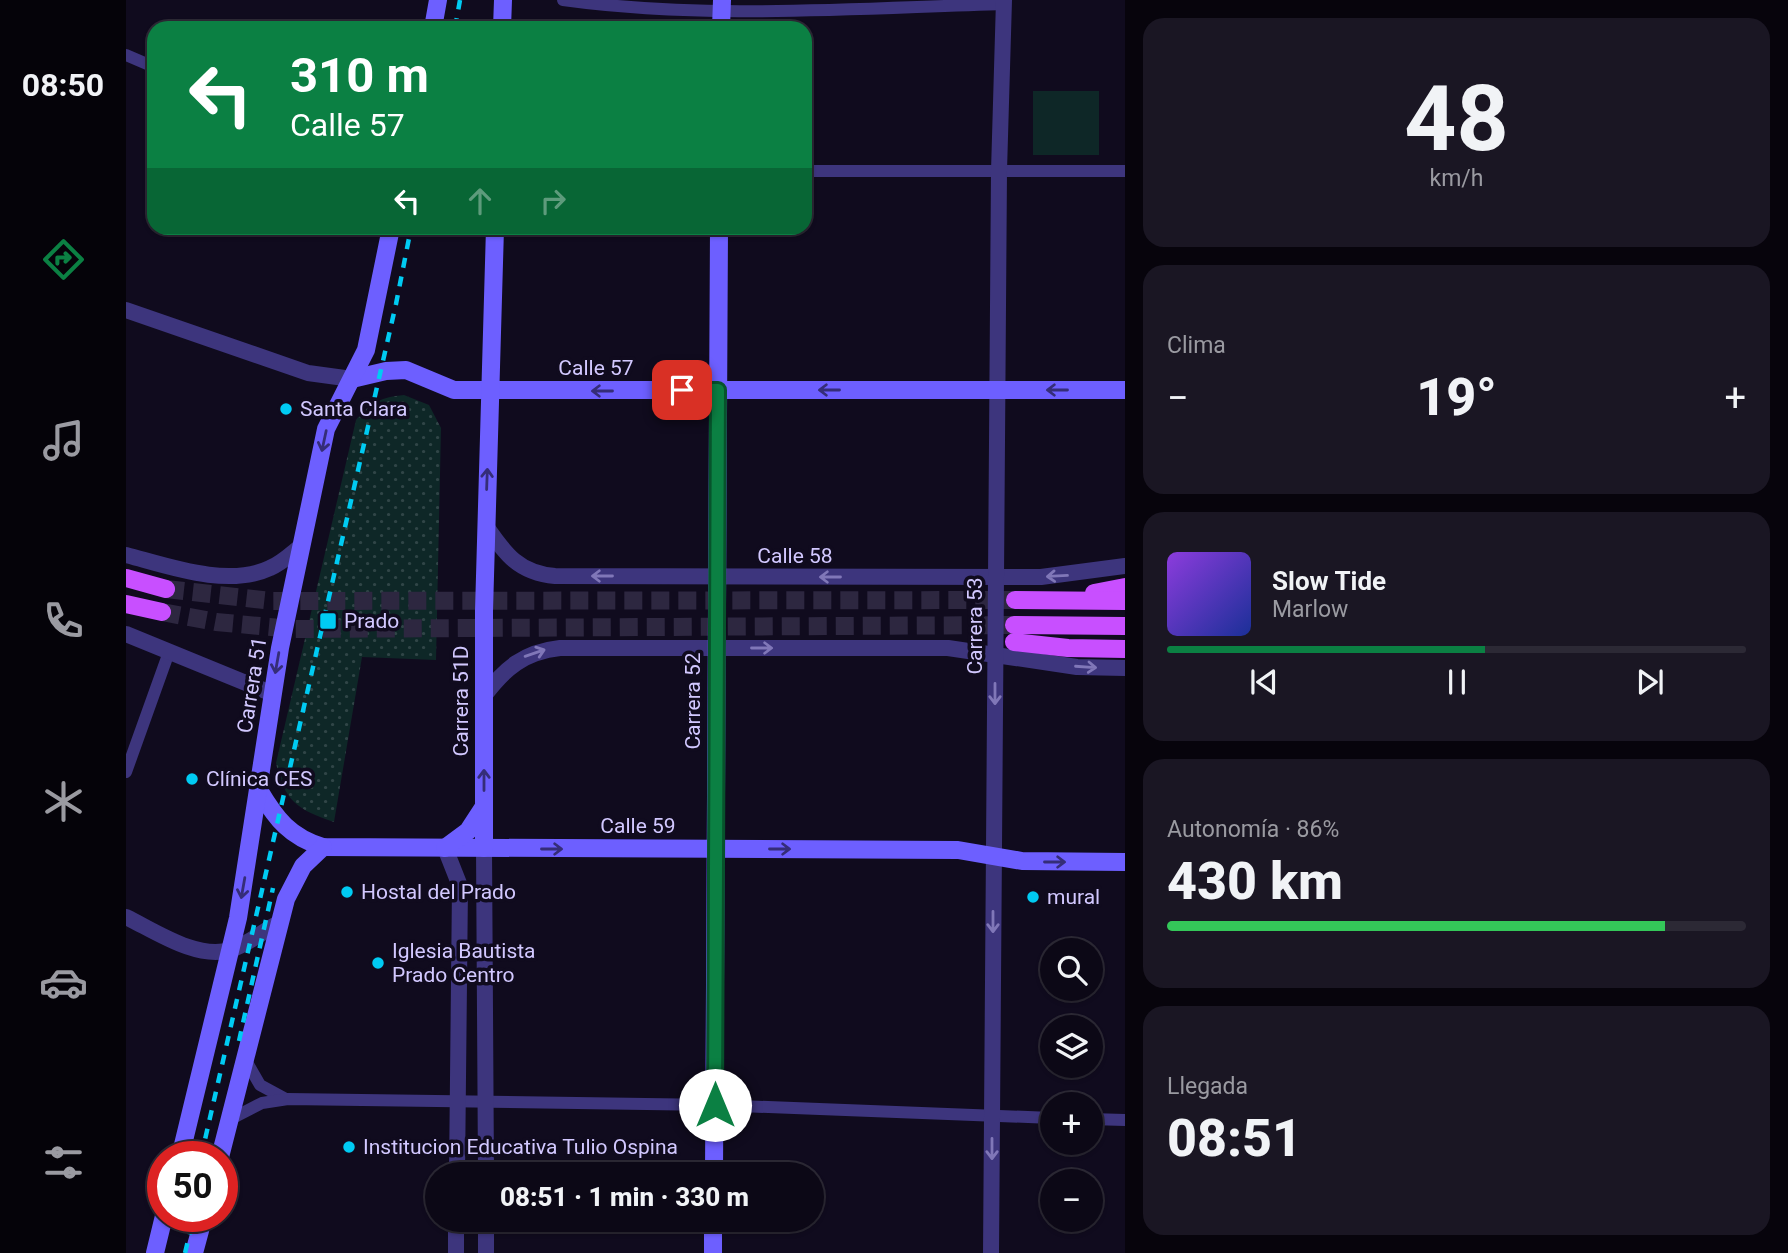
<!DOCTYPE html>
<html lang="es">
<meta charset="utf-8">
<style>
:root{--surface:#0c0816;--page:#1a1623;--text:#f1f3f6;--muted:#9a9aa1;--line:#2c2935;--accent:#0b8043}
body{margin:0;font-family:Roboto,sans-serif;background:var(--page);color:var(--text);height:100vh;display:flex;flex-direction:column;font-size:26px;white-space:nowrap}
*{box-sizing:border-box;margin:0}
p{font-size:23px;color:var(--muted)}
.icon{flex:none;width:38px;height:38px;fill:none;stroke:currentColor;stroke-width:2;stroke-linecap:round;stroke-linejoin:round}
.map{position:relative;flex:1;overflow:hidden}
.panel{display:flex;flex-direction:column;gap:18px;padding:18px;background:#07040c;width:663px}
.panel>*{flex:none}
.hud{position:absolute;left:21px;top:21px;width:665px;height:214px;border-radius:21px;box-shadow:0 2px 5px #0004,0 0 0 2px var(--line);background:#0b8043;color:#fff;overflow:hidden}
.controls{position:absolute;left:914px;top:938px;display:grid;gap:14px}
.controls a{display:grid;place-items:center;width:63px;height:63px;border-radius:50%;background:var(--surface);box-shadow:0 2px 5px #0004,0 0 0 2px var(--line);font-size:35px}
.speed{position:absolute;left:21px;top:1141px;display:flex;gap:14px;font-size:35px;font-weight:700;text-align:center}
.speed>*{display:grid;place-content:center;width:91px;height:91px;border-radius:50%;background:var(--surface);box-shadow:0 2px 5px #0004,0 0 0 2px var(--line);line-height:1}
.speed .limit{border:10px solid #d22;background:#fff;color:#111}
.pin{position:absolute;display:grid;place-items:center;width:60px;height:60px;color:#fff;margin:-30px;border-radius:14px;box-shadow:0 4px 10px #0006}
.me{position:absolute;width:77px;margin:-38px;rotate:0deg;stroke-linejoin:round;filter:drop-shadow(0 0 5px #0008)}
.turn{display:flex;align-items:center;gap:24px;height:147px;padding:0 28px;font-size:32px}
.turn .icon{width:91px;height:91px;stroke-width:2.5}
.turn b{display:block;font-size:49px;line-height:60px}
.lanes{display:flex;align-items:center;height:66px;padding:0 28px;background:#0003;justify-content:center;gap:35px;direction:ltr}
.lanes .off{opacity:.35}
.big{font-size:52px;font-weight:800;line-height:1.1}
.panel .widget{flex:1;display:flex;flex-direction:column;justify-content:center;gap:10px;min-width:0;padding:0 24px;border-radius:21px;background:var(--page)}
.panel .dial{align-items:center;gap:0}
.dial b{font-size:91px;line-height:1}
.song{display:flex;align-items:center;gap:21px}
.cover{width:84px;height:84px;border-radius:10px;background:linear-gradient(135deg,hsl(270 70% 55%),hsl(230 70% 35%))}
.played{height:7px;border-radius:4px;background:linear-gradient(90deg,var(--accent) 55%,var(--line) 55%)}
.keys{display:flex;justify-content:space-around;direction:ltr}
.heat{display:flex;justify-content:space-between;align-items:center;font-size:38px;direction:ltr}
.charge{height:10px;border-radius:5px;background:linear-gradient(90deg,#34c759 86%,var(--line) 0)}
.trip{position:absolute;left:299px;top:1162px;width:399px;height:70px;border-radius:35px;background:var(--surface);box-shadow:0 2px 5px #0004,0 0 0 2px var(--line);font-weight:800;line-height:70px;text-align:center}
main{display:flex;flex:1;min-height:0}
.tabs{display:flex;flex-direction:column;width:126px;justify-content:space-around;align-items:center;background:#050309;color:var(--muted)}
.tabs .icon{width:49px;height:49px}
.tabs .selected{color:var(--accent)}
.tabs b{font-size:32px;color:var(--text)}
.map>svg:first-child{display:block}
.grass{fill:url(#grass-dots)}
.pitch{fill:#0e2727}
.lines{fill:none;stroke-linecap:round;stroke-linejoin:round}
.primary-tunnel{stroke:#2d2740;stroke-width:18;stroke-dasharray:18 9;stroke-linecap:butt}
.minor{stroke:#3d357d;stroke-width:12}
.tertiary{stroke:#3d357d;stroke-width:16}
.secondary{stroke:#6d5fff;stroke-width:18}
.primary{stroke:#c84fff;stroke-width:18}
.rail{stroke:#00cbf3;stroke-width:4.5;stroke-dasharray:10 9;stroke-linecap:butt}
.oneway{stroke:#352d78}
.oneway2{stroke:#8077b8}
.route-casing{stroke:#07532c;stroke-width:18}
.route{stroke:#0b8043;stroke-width:12}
.poi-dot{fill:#00cbf3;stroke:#100b1e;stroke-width:2.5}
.labels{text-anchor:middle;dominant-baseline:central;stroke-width:7;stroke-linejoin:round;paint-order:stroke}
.street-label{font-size:21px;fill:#d2c8ff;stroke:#100b1e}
.poi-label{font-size:21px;fill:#d2c8ff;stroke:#100b1e;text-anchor:start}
</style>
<main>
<nav class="tabs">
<b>08:50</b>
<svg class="icon selected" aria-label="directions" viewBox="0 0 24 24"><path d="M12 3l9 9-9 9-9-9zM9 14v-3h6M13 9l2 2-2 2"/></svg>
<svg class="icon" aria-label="music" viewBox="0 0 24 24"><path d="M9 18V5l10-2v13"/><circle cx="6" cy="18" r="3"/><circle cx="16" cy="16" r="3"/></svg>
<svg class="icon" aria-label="phone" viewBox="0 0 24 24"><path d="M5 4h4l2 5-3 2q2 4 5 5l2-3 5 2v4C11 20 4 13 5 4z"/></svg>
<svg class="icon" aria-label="climate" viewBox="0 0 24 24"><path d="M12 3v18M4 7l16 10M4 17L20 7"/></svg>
<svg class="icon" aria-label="car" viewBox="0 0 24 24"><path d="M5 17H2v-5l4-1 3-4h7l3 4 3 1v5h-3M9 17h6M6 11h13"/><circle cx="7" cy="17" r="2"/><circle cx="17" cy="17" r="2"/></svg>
<svg class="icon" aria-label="filters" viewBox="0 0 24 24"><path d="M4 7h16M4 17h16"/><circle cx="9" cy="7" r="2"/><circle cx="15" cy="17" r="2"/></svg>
</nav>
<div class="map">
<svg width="999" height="1253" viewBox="0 0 999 1253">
<defs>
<pattern id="grass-dots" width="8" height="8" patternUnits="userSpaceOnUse" patternTransform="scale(1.75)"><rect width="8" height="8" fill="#0e2727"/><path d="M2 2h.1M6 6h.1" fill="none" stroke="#304547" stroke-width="1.8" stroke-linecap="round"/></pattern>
</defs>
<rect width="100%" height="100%" fill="#100b1e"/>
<path class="grass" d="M278,395L303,405L315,428L310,660L236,657L208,822C172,810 158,801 150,763L230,420C243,403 256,397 278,395Z"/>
<rect class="pitch" x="907" y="91" width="66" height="64"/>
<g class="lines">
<g class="primary-tunnel">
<polyline points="40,589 146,601 889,600"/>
<polyline points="36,612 90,622 166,629 888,625"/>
</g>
<g class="minor">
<path d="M437,0C583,20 732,8 879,4"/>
<polyline points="0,55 28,67"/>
<polyline points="679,171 999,171"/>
<polyline points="0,772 43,652"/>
<polyline points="119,1059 134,1085 158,1098"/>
<polyline points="964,1119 999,1120"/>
<polyline points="103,1120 136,1103 162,1099 589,1105 926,1118"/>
</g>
<g class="tertiary">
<polyline points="0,310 182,373 226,379"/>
<path d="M360,526C379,554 393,573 429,576L915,577L999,566"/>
<path d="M0,555C42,566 102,588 144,568C156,563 165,554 175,546"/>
<polyline points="0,634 147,694"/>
<path d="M358,696C379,668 398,652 434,648H822L951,667L999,668"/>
<polyline points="319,848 334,886 331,1174"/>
<polyline points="358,848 360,1174"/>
<path d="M0,917C29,931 71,960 104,950C121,945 137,931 153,923"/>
<polyline points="330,1253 330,1220"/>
<polyline points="360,1253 360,1220"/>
<polyline points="865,1253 873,171 878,0"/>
</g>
<g class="secondary">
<polyline points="307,28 312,0"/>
<polyline points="376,28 377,0"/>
<polyline points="595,28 596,0"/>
<polyline points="226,379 260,371 280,370 328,390 999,390"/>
<path d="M133,790C150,819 164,837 197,847L832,850L896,861L999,862"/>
<polyline points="319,848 342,831 357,808"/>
<polyline points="358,848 358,611 369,228"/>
<polyline points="54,1157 112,918 154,648 200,429 240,350 265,228"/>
<polyline points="94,1157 160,899 177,866 197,847"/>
<polyline points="588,1174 593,228"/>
<polyline points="29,1253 38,1216"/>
<polyline points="68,1253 78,1216"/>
<polyline points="587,1253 587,1220"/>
</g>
<g class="primary">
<polyline points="0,578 40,589"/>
<polyline points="968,593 999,587"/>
<polyline points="889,600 999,601"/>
<polyline points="0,604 36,612"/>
<polyline points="888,625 999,626"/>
<polyline points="888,642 942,648 999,649"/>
</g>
<g class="rail">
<polyline points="329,28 334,0"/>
<polyline points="113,1041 147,888"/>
<polyline points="75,1157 270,304 285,228"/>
<polyline points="59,1253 68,1216"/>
</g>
</g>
<defs><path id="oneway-shaft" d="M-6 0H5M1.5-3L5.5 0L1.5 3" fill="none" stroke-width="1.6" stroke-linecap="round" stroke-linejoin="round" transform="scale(1.75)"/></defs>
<g class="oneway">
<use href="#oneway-shaft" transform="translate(703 390) rotate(180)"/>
<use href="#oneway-shaft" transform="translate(931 390) rotate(-180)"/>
<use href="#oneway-shaft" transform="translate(476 391) rotate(180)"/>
<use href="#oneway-shaft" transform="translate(198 441) rotate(102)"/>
<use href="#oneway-shaft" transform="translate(361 479) rotate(-88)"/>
<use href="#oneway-shaft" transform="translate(151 663) rotate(100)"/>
<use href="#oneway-shaft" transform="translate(358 780) rotate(-90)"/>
<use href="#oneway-shaft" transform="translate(426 849)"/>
<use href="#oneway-shaft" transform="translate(654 849)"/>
<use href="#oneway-shaft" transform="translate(929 862)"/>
<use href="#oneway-shaft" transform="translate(117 888) rotate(100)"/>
</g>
<g class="oneway2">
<use href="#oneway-shaft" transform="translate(476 576) rotate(-180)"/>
<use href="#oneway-shaft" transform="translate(931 576) rotate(177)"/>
<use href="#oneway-shaft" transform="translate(704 577) rotate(-180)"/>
<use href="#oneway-shaft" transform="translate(636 648)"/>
<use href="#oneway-shaft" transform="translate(409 653) rotate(-19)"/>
<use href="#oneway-shaft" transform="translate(960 667) rotate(4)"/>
<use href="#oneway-shaft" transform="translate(869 694) rotate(90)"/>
<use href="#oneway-shaft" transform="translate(867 922) rotate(90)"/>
<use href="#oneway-shaft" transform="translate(866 1149) rotate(90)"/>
</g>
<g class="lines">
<g class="route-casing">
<polyline id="route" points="556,390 592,390 589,1105"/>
</g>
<use href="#route" class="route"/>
</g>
<g class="poi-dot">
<circle cx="160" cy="409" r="7"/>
<rect x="193" y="612" width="18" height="18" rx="3.5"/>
<circle cx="66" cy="779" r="7"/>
<circle cx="221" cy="892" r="7"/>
<circle cx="907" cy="897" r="7"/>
<circle cx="252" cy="963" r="7"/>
<circle cx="223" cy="1147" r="7"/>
</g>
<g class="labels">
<g class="street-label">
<text x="470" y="368">Calle 57</text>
<text x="669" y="556">Calle 58</text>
<text transform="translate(849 626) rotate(-90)">Carrera 53</text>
<text transform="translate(126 685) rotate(-81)">Carrera 51</text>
<text transform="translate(335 701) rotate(-90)">Carrera 51D</text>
<text transform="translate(567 701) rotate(-90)">Carrera 52</text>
<text x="512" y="826">Calle 59</text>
</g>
<g class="poi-label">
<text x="174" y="409">Santa Clara</text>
<text x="218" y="621">Prado</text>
<text x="80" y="779">Clínica CES</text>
<text x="235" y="892">Hostal del Prado</text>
<text x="921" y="897">mural</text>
<text x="266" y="951">Iglesia Bautista<tspan x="266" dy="24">Prado Centro</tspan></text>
<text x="237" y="1147">Institucion Educativa Tulio Ospina</text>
</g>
</g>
</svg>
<div class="controls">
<a><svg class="icon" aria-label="search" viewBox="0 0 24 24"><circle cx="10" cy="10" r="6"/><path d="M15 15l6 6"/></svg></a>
<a><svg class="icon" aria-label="layers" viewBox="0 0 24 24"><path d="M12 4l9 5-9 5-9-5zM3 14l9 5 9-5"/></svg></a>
<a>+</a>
<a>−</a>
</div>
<div class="speed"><div class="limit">50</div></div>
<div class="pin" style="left:556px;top:390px;background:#d93025"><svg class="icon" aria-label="arrive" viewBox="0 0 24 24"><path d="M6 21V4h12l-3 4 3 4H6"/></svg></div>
<svg class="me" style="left:589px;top:1105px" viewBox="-20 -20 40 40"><circle r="19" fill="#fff"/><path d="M0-13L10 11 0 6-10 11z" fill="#0b8043"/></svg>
<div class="trip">08:51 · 1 min · 330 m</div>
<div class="hud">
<div class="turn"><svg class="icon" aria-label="left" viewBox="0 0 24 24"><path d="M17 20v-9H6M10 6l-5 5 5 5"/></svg><div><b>310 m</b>Calle 57</div></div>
<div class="lanes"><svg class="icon" aria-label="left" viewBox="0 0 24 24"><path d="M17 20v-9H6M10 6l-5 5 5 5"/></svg><svg class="icon off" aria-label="ahead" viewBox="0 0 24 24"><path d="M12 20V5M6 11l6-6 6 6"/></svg><svg class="icon off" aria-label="right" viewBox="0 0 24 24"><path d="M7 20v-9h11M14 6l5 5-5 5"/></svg></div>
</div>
</div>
<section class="panel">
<div class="widget dial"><b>48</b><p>km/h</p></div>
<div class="widget"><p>Clima</p>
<div class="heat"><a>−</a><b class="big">19°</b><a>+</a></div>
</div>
<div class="widget">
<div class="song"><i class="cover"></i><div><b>Slow Tide</b><p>Marlow</p></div></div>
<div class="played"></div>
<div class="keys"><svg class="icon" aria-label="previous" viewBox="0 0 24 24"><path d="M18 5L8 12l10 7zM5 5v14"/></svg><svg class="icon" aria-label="pause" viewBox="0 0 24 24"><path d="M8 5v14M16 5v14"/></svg><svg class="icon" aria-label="next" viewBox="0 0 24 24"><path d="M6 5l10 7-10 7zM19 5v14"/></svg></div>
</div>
<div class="widget"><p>Autonomía · 86%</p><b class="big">430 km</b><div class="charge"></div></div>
<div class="widget"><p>Llegada</p><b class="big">08:51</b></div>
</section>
</main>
